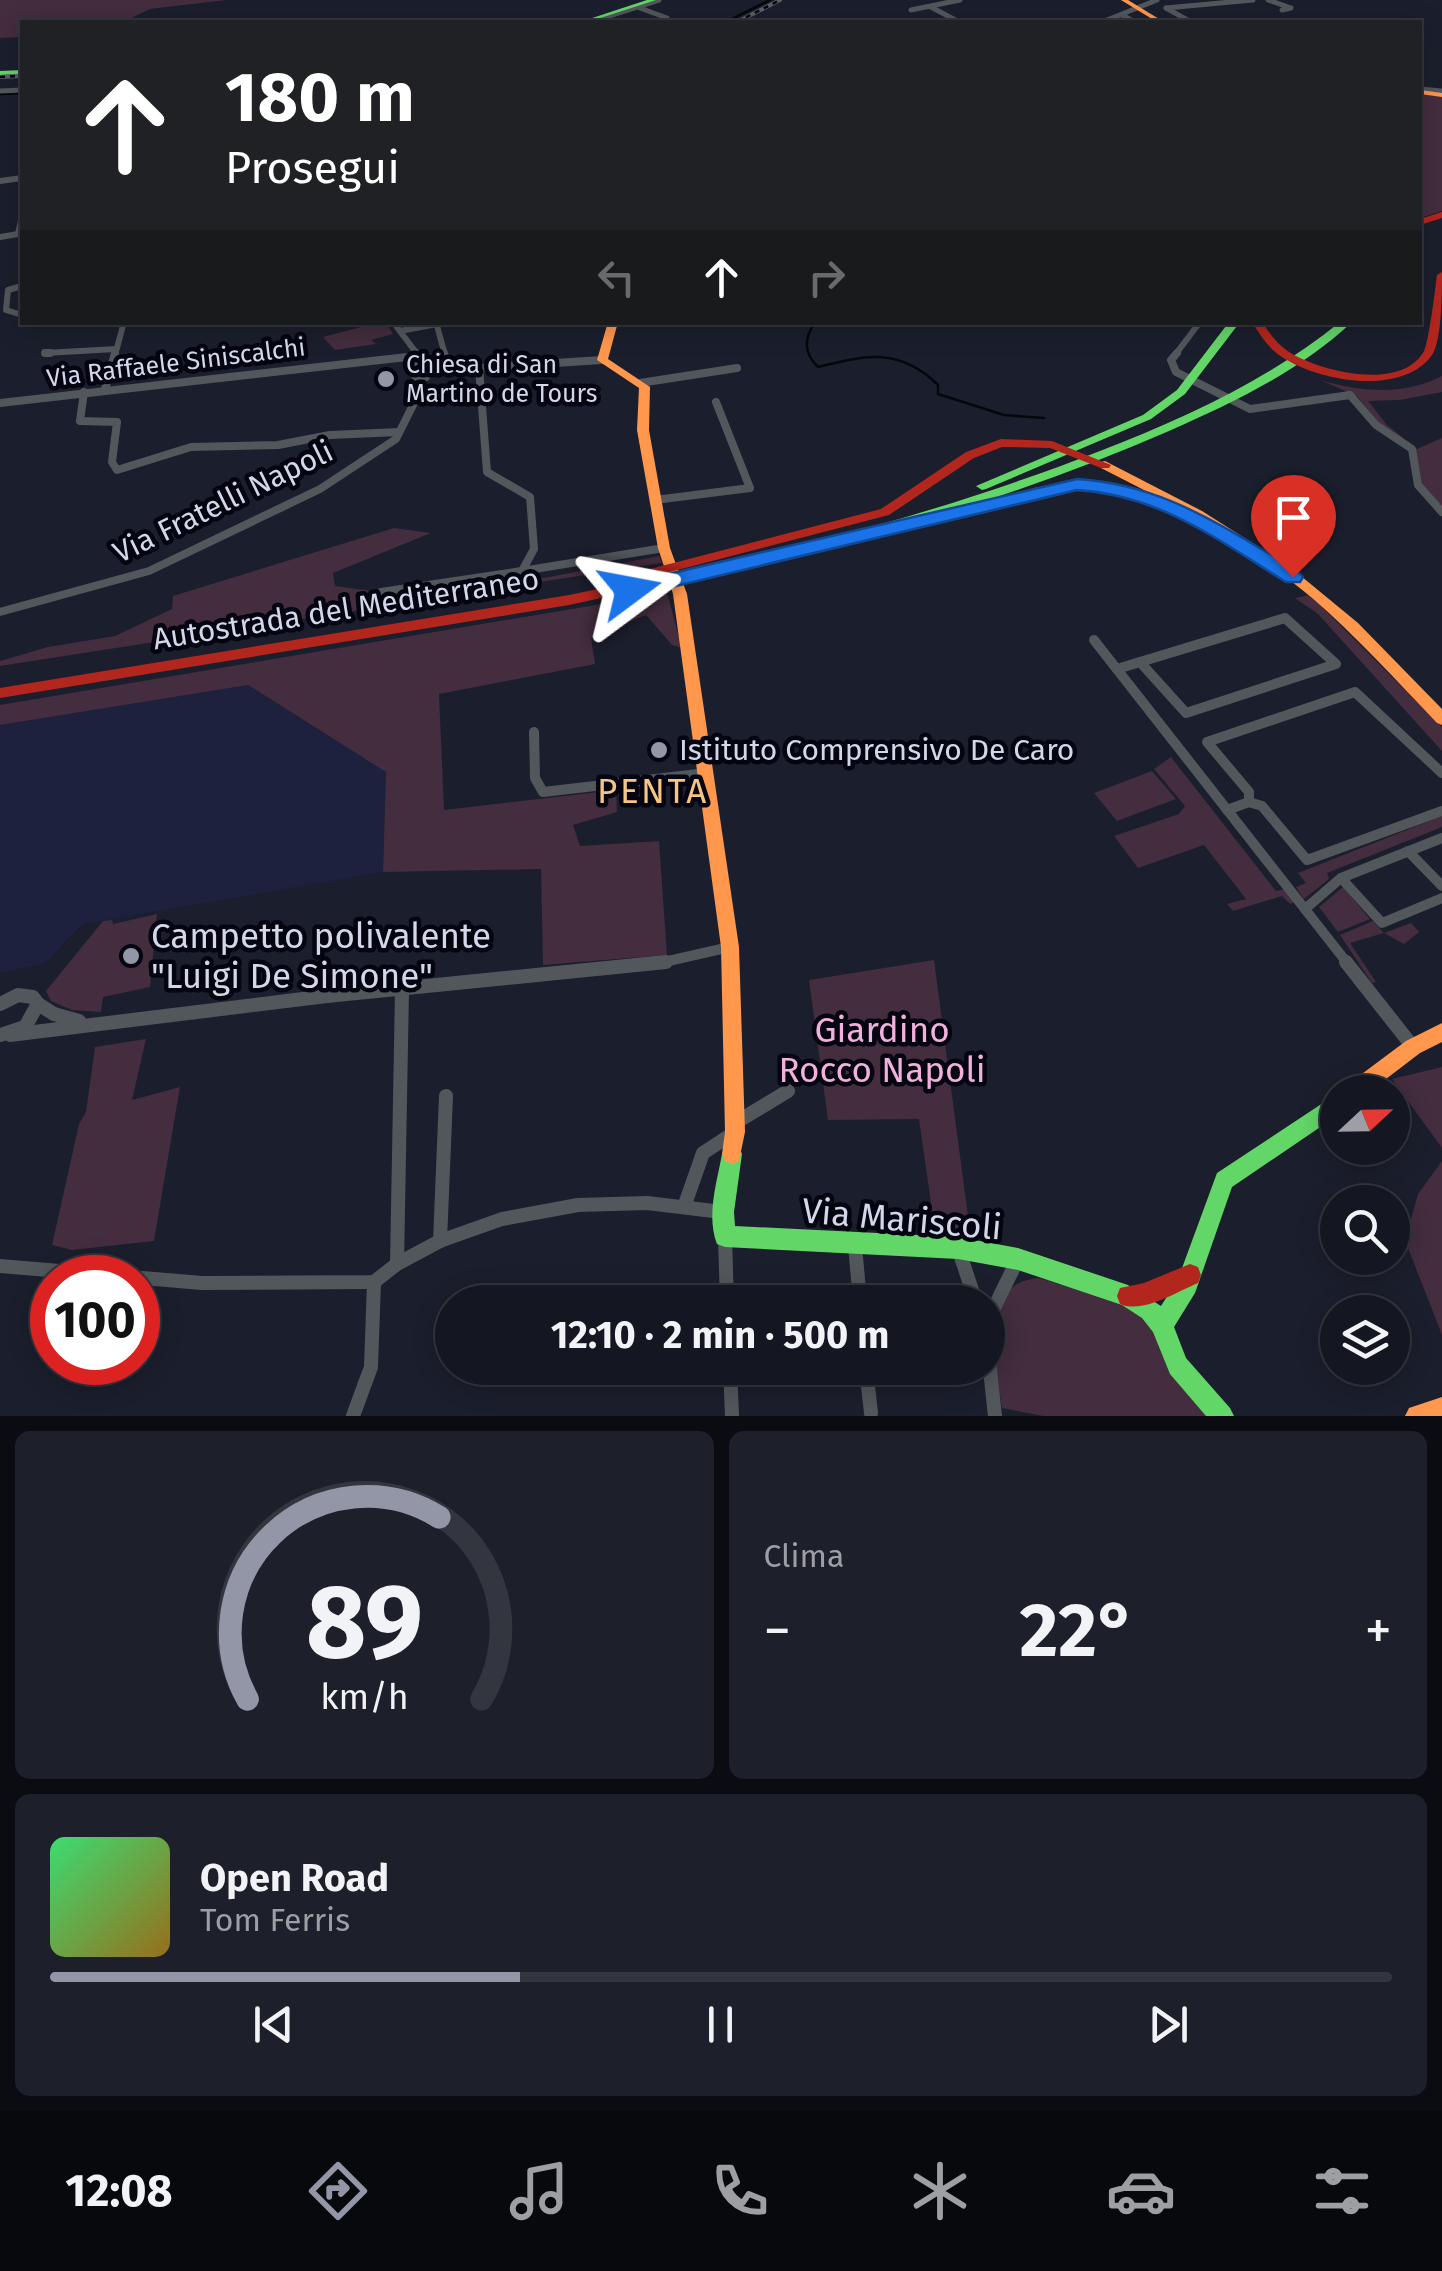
<!DOCTYPE html>
<html lang="it">
<meta charset="utf-8">
<style>
:root{--surface:#141621;--page:#1d1f2a;--text:#f1f3f6;--muted:#9d9fa5;--line:#33353f;--accent:#9396a7}
body{margin:0;font-family:"Fira Sans",sans-serif;background:var(--page);color:var(--text);height:100vh;display:flex;flex-direction:column;font-size:38px;white-space:nowrap}
*{box-sizing:border-box;margin:0}
p{font-size:32px;color:var(--muted)}
.icon{flex:none;width:55px;height:55px;fill:none;stroke:currentColor;stroke-width:2;stroke-linecap:round;stroke-linejoin:round}
.map{position:relative;height:1416px;overflow:hidden}
.panel{display:flex;flex-direction:column;gap:15px;padding:15px;background:#0b0c12;flex:1}
.panel>*{flex:none}
.hud{position:absolute;left:20px;top:20px;width:1402px;height:305px;border-radius:0px;box-shadow:0 5px 25px #0003,0 0 0 2px var(--line);background:#202124;color:#fff;overflow:hidden}
.needle{width:65px;rotate:68deg}
.fabs{position:absolute;left:1320px;top:1075px;display:grid;gap:20px}
.fabs a{display:grid;place-items:center;width:90px;height:90px;border-radius:50%;background:var(--surface);box-shadow:0 5px 25px #0003,0 0 0 2px var(--line);font-size:50px}
.speed{position:absolute;left:30px;top:1255px;display:flex;gap:20px;font-size:50px;font-weight:700;text-align:center}
.speed>*{display:grid;place-content:center;width:130px;height:130px;border-radius:50%;background:var(--surface);box-shadow:0 5px 25px #0003,0 0 0 2px var(--line);line-height:1}
.speed .limit{border:15px solid #d22;background:#fff;color:#111}
.pin{position:absolute;display:grid;place-items:center;width:85px;height:85px;color:#fff;margin:-102px -42px;border-radius:50% 50% 50% 0;rotate:-45deg;box-shadow:0 0 10px #0007}
.pin .icon{rotate:45deg}
.me{position:absolute;width:110px;margin:-55px;rotate:77deg;stroke-linejoin:round;filter:drop-shadow(0 0 8px #0008)}
.turn{display:flex;align-items:center;gap:35px;height:210px;padding:0 40px;font-size:45px}
.turn .icon{width:130px;height:130px;stroke-width:2.5}
.turn b{display:block;font-size:70px;line-height:85px}
.lanes{display:flex;align-items:center;height:95px;padding:0 40px;background:#0003;justify-content:center;gap:50px;direction:ltr}
.lanes .off{opacity:.35}
.big{font-size:75px;font-weight:700;line-height:1.1}
.panel .widget{flex:1;display:flex;flex-direction:column;justify-content:center;gap:15px;min-width:0;padding:0 35px;border-radius:15px;background:var(--page)}
.panel .dial{align-items:center;gap:0}
.dial svg{height:260px;overflow:visible;fill:none;stroke:var(--line);stroke-width:7;stroke-linecap:round;text-anchor:middle}
.dial text{fill:var(--text);stroke:none}
.song{display:flex;align-items:center;gap:30px}
.cover{width:120px;height:120px;border-radius:15px;background:linear-gradient(135deg,hsl(140 70% 55%),hsl(40 70% 35%))}
.played{height:10px;border-radius:5px;background:linear-gradient(90deg,var(--accent) 35%,var(--line) 35%)}
.keys{display:flex;justify-content:space-around;direction:ltr}
.heat{display:flex;justify-content:space-between;align-items:center;font-size:55px;direction:ltr}
.panel .tiles{flex:1;display:grid;gap:15px;grid-template-columns:1fr 1fr}
.widget:last-child{grid-column:span 2}
.trip{position:absolute;left:435px;top:1285px;width:570px;height:100px;border-radius:50px;background:var(--surface);box-shadow:0 5px 25px #0003,0 0 0 2px var(--line);font-weight:700;line-height:100px;text-align:center}
.tabs{display:flex;height:160px;justify-content:space-around;align-items:center;background:#08090d;color:var(--muted)}
.tabs .icon{width:70px;height:70px}
.tabs .on{color:var(--accent)}
.tabs b{font-size:45px;color:var(--text)}
.map>svg:first-child{display:block}
.built{fill:#1d213d}
.green{fill:#432d3e}
.lines{fill:none;stroke-linecap:round;stroke-linejoin:round}
.stream{stroke:#02090d;stroke-width:2.5}
.street-far4{stroke:#52575c;stroke-width:5}
.street-far3{stroke:#52575c;stroke-width:6}
.street-far2{stroke:#52575c;stroke-width:8}
.street-far1{stroke:#52575c;stroke-width:10}
.street{stroke:#52575c;stroke-width:14}
.fast{fill:#63d668;fill-rule:evenodd}
.slow{fill:#ff974d;fill-rule:evenodd}
.jam{fill:#b3261e;fill-rule:evenodd}
.rail-casing{stroke:#5c5f68;stroke-width:4}
.rail{stroke:#040510;stroke-width:2.5;stroke-dasharray:5;stroke-linecap:butt}
.route{fill:#1a73e8;stroke:#114b97;stroke-width:2.5}
.poi-dot{fill:#9396a7;stroke:#040510;stroke-width:4}
.labels{text-anchor:middle;dominant-baseline:central;stroke-width:9;stroke-linejoin:round;paint-order:stroke}
.far-street-label{font-size:25px;fill:#d3d7e9;stroke:#040510}
.far-poi-label{font-size:25px;fill:#d3d7e9;stroke:#040510;text-anchor:start}
.street-label{font-size:30px;fill:#d3d7e9;stroke:#040510}
.poi-label{font-size:30px;fill:#d3d7e9;stroke:#040510;text-anchor:start}
.quarter-label{font-size:35px;letter-spacing:2.5px;fill:#f6c483;stroke:#040510}
.near-poi-label{font-size:35px;fill:#d3d7e9;stroke:#040510;text-anchor:start}
.near-park-label{font-size:35px;fill:#f2b0dd;stroke:#040510}
.near-street-label{font-size:35px;fill:#d3d7e9;stroke:#040510}
</style>
<div class="map">
<svg width="1442" height="1416" viewBox="0 0 1442 1416">
<rect width="100%" height="100%" fill="#1b1e2c"/>
<polygon class="built" points="247,685 386,772 383,872 83,924 45,963 0,973 0,725"/>
<g class="green">
<polygon points="0,0 226,0 150,9 123,22 22,22 22,37 0,38"/>
<polygon points="1420,94 1442,96 1442,211 1420,218"/>
<polygon points="380,322 386,323 393,334 371,340 376,344 335,350 323,337"/>
<path d="M1442,376V392L1400,400L1368,401L1387,425L1417,449L1442,438V508L1418,479L1415,449L1411,443L1381,426L1357,396L1320,380C1361,392 1403,396 1442,376Z"/>
<polygon points="394,528 431,533 333,573 335,586 394,594 549,577 659,556 662,563 0,666 0,661 48,647 115,636 172,609 173,596"/>
<polygon points="667,593 682,648 672,645 646,615 591,638 595,664 439,694 444,810 616,790 617,812 573,825 580,846 659,841 667,955 543,965 541,869 383,872 386,772 248,685 0,725 0,705"/>
<polygon points="1310,595 1442,727 1442,751 1318,614 1295,598"/>
<polygon points="1171,757 1276,891 1286,889 1296,902 1290,904 1282,896 1233,911 1227,904 1246,899 1204,845 1138,868 1114,836 1179,814 1185,806 1154,769"/>
<polygon points="1152,771 1176,799 1117,821 1094,793"/>
<polygon points="1442,816 1442,827 1327,873 1329,879 1304,899 1296,887 1306,883 1298,873"/>
<polygon points="1343,887 1370,919 1338,932 1319,907"/>
<polygon points="157,914 150,987 103,997 101,1012 72,1010 51,1001 46,991 103,921 112,920 113,924"/>
<polygon points="1373,921 1384,933 1411,923 1419,932 1404,944 1384,933 1350,943 1376,982 1372,983 1340,935"/>
<polygon points="934,960 970,1231 935,1231 919,1119 828,1120 809,980"/>
<polygon points="146,1039 132,1100 180,1087 154,1241 72,1250 52,1245 79,1124 86,1112 95,1047"/>
<polygon points="1442,1067 1442,1148 1392,1079"/>
<polygon points="1442,1161 1442,1335 1405,1240 1418,1194"/>
<path d="M1039,1278L1145,1310L1213,1416H1043L1002,1408C997,1367 975,1282 1039,1278Z"/>
</g>
<g class="lines">
<g class="stream">
<polyline points="726,22 770,0"/>
<polyline points="0,94 22,93"/>
<path d="M815,322C804,339 803,352 818,367C865,355 900,347 938,385V394L1004,415L1044,418"/>
</g>
<g class="street-far4">
<polyline points="1268,0 1291,8 1282,10"/>
<polyline points="931,7 959,22"/>
<polyline points="640,8 667,18"/>
<polyline points="1166,8 1253,0"/>
<polyline points="1166,8 1191,22"/>
<polyline points="911,10 960,0"/>
<polyline points="1122,15 1135,22"/>
<polyline points="590,22 659,0"/>
<polyline points="1102,22 1157,0"/>
<polyline points="1420,89 1442,91"/>
<polyline points="0,91 22,90"/>
</g>
<g class="street-far3">
<polyline points="0,181 22,178"/>
<polyline points="22,216 18,234 22,234"/>
<polyline points="0,237 18,234"/>
<polyline points="22,286 8,290 6,310 22,315"/>
<polyline points="393,322 418,355"/>
<polyline points="436,322 445,355"/>
<polyline points="400,331 442,323"/>
<polyline points="45,353 116,349"/>
<polyline points="115,355 124,322"/>
<polyline points="1175,355 1200,322"/>
</g>
<g class="street-far2">
<polyline points="45,353 50,353"/>
<polyline points="416,353 427,368"/>
<polyline points="444,353 448,368"/>
<polyline points="1177,353 1171,360 1176,372 1250,409 1350,395 1376,425 1412,449 1418,485 1442,512"/>
<circle cx="421" cy="372" r="7"/>
<polyline points="479,367 487,472 530,497 534,549 522,571 664,548"/>
<polyline points="430,371 602,360"/>
<polyline points="640,383 737,368"/>
<polyline points="105,389 115,353"/>
<polyline points="84,392 80,421 117,422 112,462 117,470 191,447 278,445 330,435 399,432"/>
<polyline points="0,403 416,356"/>
<polyline points="655,500 750,488 716,402"/>
<polyline points="381,592 522,571"/>
<polyline points="0,612 149,571 320,489 396,439 421,389 422,377"/>
</g>
<g class="street-far1">
<polygon points="1285,618 1336,664 1186,713 1140,662"/>
<polyline points="1094,640 1348,964"/>
<polyline points="1117,669 1140,662"/>
<polyline points="534,732 535,778 543,792 707,773"/>
<polyline points="1249,802 1249,792 1207,742 1355,692 1442,773"/>
<polyline points="1227,810 1249,802 1262,806 1307,860 1442,811"/>
<polyline points="1408,851 1442,886"/>
<polyline points="1341,878 1382,923 1442,898"/>
<polyline points="1305,909 1341,878 1442,838"/>
<polyline points="655,964 730,947"/>
</g>
<g class="street">
<polyline points="1346,962 1413,1047"/>
<polyline points="0,1004 18,995 33,997 38,1004 25,1027 0,1035"/>
<polyline points="38,1004 54,1014 79,1021"/>
<polyline points="10,1035 327,996 666,962"/>
<polyline points="735,1123 788,1091"/>
<polyline points="684,1207 703,1153 735,1132"/>
<polyline points="725,1237 727,1302"/>
<polyline points="440,1241 446,1096"/>
<polyline points="855,1245 860,1302"/>
<polyline points="958,1248 976,1302"/>
<polyline points="397,1264 402,990"/>
<polyline points="0,1266 202,1283 374,1282 397,1264 440,1241 502,1219 578,1205 647,1203 722,1212"/>
<polyline points="988,1320 1018,1259"/>
<polyline points="988,1351 995,1416"/>
<polyline points="730,1368 732,1416"/>
<polyline points="866,1368 871,1413"/>
<polyline points="353,1416 371,1367 374,1282"/>
</g>
<g class="fast">
<polygon points="647,0 656,0 588,22 580,22"/>
<polygon points="22,70 22,74 0,75 0,71"/>
<polygon points="1229,322 1240,322 1185,394 1151,419 986,489 982,490 976,486 1143,415 1177,390"/>
<path d="M1340,322H1352C1300,371 1233,403 1169,431C1052,482 931,521 808,553L801,549L803,546C904,519 1003,489 1100,451C1185,418 1268,380 1340,322Z"/>
<polygon points="1091,480 1143,491 1149,495 1143,499 1091,488 1034,496 1028,492 1034,488"/>
<path d="M1338,1093V1115L1232,1187L1195,1293L1174,1327L1186,1358L1230,1408L1234,1416H1206L1170,1374L1153,1332L1142,1318L1122,1305L1018,1270L958,1259L725,1247L717,1244C706,1216 717,1182 722,1154L725,1147L732,1144L739,1147L742,1154L734,1212L735,1226L958,1237L1018,1248L1128,1285L1161,1306L1178,1279L1217,1173Z"/>
</g>
<g class="slow">
<polygon points="1121,0 1128,0 1164,22 1157,22"/>
<polygon points="1420,90 1442,93 1442,97 1420,94"/>
<polygon points="608,322 618,322 608,359 650,387 649,430 670,548 687,594 739,947 745,1132 739,1161 732,1164 725,1161 722,1154 725,1132 721,947 673,594 658,548 637,430 639,388 597,360"/>
<path d="M1105,461L1202,511L1290,567L1358,623L1442,709V725L1437,723C1396,680 1356,636 1311,597C1248,544 1174,505 1101,468V462Z"/>
<polygon points="1442,1023 1442,1042 1420,1053 1369,1092 1344,1092 1347,1085 1406,1041"/>
<polygon points="1442,1397 1442,1416 1405,1416 1409,1408"/>
</g>
<g class="jam">
<polygon points="1442,212 1442,218 1420,225 1420,219"/>
<path d="M1442,272C1442,291 1442,341 1432,355C1402,397 1318,381 1282,357C1268,348 1261,336 1252,322H1262C1271,336 1280,347 1294,355C1325,372 1402,391 1424,351C1429,341 1435,290 1437,275Z"/>
<polygon points="1001,439 1052,441 1111,465 1109,468 1101,468 1050,448 1002,447 974,458 889,515 639,580 808,545 813,546 815,549 808,553 569,605 0,698 0,688 569,595 631,582 625,578 627,575 881,509 966,452"/>
<path d="M1190,1264L1198,1267L1201,1275L1198,1283C1176,1292 1143,1314 1120,1304L1117,1296L1120,1288L1144,1283Z"/>
</g>
<g class="rail-casing">
<g id="rail">
<polyline points="737,22 780,0"/>
<polyline points="0,77 22,76"/>
</g>
</g>
<use href="#rail" class="rail"/>
</g>
<path class="route" d="M1077,479C1146,483 1200,512 1258,547C1273,556 1292,564 1303,577L1300,582H1286C1218,540 1160,495 1077,490L630,597L620,590L630,583Z"/>
<g class="poi-dot">
<circle cx="386" cy="379" r="10"/>
<circle cx="659" cy="750" r="10"/>
<circle cx="131" cy="956" r="10"/>
</g>
<g class="labels">
<g class="far-street-label">
<text transform="translate(176 363) rotate(-7)">Via Raffaele Siniscalchi</text>
</g>
<g class="far-poi-label">
<text x="406" y="365">Chiesa di San<tspan x="406" dy="29">Martino de Tours</tspan></text>
</g>
<g class="street-label">
<text transform="translate(223 502) rotate(-26)">Via Fratelli Napoli</text>
<text transform="translate(346 609) rotate(-9)">Autostrada del Mediterraneo</text>
</g>
<g class="poi-label">
<text x="679" y="750">Istituto Comprensivo De Caro</text>
</g>
<g class="quarter-label">
<text x="653" y="791">PENTA</text>
</g>
<g class="near-poi-label">
<text x="151" y="936">Campetto polivalente<tspan x="151" dy="40">"Luigi De Simone"</tspan></text>
</g>
<g class="near-park-label">
<text x="882" y="1030">Giardino<tspan x="882" dy="40">Rocco Napoli</tspan></text>
</g>
<g class="near-street-label">
<text transform="translate(902 1219) rotate(5)">Via Mariscoli</text>
</g>
</g>
</svg>
<div class="fabs">
<a><svg class="needle" viewBox="-14 -14 28 28"><path d="M0-13l5 13h-10z" fill="#e53935"/><path d="M0 13l5-13h-10z" fill="#9d9fa5"/></svg></a>
<a><svg class="icon" aria-label="search" viewBox="0 0 24 24"><circle cx="10" cy="10" r="6"/><path d="M15 15l6 6"/></svg></a>
<a><svg class="icon" aria-label="layers" viewBox="0 0 24 24"><path d="M12 4l9 5-9 5-9-5zM3 14l9 5 9-5"/></svg></a>
</div>
<div class="speed"><div class="limit">100</div></div>
<div class="pin" style="left:1293px;top:577px;background:#d93025"><svg class="icon" aria-label="arrive" viewBox="0 0 24 24"><path d="M6 21V4h12l-3 4 3 4H6"/></svg></div>
<svg class="me" style="left:630px;top:590px" viewBox="-20 -20 40 40"><path d="M0-17L14 15 0 8-14 15z" fill="#1a73e8" stroke="#fff" stroke-width="4"/></svg>
<div class="trip">12:10 · 2 min · 500 m</div>
<div class="hud">
<div class="turn"><svg class="icon" aria-label="ahead" viewBox="0 0 24 24"><path d="M12 20V5M6 11l6-6 6 6"/></svg><div><b>180 m</b>Prosegui</div></div>
<div class="lanes"><svg class="icon off" aria-label="left" viewBox="0 0 24 24"><path d="M17 20v-9H6M10 6l-5 5 5 5"/></svg><svg class="icon" aria-label="ahead" viewBox="0 0 24 24"><path d="M12 20V5M6 11l6-6 6 6"/></svg><svg class="icon off" aria-label="right" viewBox="0 0 24 24"><path d="M7 20v-9h11M14 6l5 5-5 5"/></svg></div>
</div>
</div>
<section class="panel">
<div class="tiles">
<div class="widget dial"><svg viewBox="0 0 100 80">
<path d="M14 69A42 42 0 1 1 86 69"/>
<path d="M14 69A42 42 0 0 1 73 13" stroke="#9396a7"/>
<text x="50" y="56" font-size="32" font-weight="700">89</text>
<text x="50" y="72" font-size="11">km/h</text>
</svg></div>
<div class="widget"><p>Clima</p>
<div class="heat"><a>−</a><b class="big">22°</b><a>+</a></div>
</div>
<div class="widget">
<div class="song"><i class="cover"></i><div><b>Open Road</b><p>Tom Ferris</p></div></div>
<div class="played"></div>
<div class="keys"><svg class="icon" aria-label="previous" viewBox="0 0 24 24"><path d="M18 5L8 12l10 7zM5 5v14"/></svg><svg class="icon" aria-label="pause" viewBox="0 0 24 24"><path d="M8 5v14M16 5v14"/></svg><svg class="icon" aria-label="next" viewBox="0 0 24 24"><path d="M6 5l10 7-10 7zM19 5v14"/></svg></div>
</div>
</div>
</section>
<nav class="tabs">
<b>12:08</b>
<svg class="icon on" aria-label="directions" viewBox="0 0 24 24"><path d="M12 3l9 9-9 9-9-9zM9 14v-3h6M13 9l2 2-2 2"/></svg>
<svg class="icon" aria-label="music" viewBox="0 0 24 24"><path d="M9 18V5l10-2v13"/><circle cx="6" cy="18" r="3"/><circle cx="16" cy="16" r="3"/></svg>
<svg class="icon" aria-label="phone" viewBox="0 0 24 24"><path d="M5 4h4l2 5-3 2q2 4 5 5l2-3 5 2v4C11 20 4 13 5 4z"/></svg>
<svg class="icon" aria-label="climate" viewBox="0 0 24 24"><path d="M12 3v18M4 7l16 10M4 17L20 7"/></svg>
<svg class="icon" aria-label="car" viewBox="0 0 24 24"><path d="M5 17H2v-5l4-1 3-4h7l3 4 3 1v5h-3M9 17h6M6 11h13"/><circle cx="7" cy="17" r="2"/><circle cx="17" cy="17" r="2"/></svg>
<svg class="icon" aria-label="filters" viewBox="0 0 24 24"><path d="M4 7h16M4 17h16"/><circle cx="9" cy="7" r="2"/><circle cx="15" cy="17" r="2"/></svg>
</nav>
